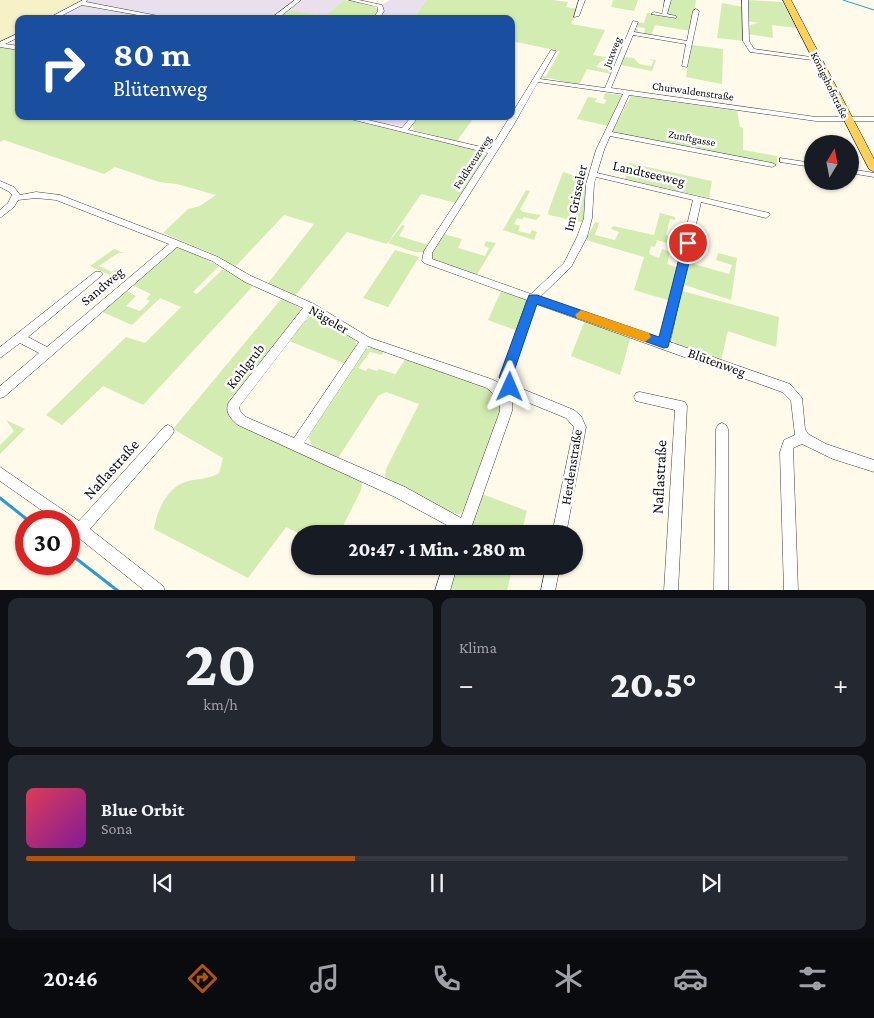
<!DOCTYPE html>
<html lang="de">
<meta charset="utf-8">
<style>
:root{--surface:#171b24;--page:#242831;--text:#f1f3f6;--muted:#9ea1a6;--line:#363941;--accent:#b45309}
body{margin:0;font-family:"Crimson Pro",serif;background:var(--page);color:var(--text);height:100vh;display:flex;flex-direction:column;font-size:19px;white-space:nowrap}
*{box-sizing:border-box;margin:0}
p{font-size:16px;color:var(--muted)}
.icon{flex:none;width:28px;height:28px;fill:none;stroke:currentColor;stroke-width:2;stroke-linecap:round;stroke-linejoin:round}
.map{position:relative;height:590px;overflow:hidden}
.drawer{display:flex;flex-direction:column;gap:8px;padding:8px;background:#0d0f14;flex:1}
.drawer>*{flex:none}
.guide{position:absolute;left:15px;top:15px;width:500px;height:105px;border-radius:10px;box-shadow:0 1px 4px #0004;background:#1a4fa0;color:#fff;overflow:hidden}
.needle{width:32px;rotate:10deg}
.tools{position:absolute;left:804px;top:135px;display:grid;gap:10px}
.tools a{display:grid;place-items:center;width:55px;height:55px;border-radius:50%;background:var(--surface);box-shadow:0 1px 4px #0004;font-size:25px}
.speed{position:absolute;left:15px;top:510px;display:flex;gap:10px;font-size:25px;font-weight:700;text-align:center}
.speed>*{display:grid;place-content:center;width:65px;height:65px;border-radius:50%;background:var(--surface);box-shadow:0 1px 4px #0004;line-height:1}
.speed .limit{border:8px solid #d22;background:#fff;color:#111}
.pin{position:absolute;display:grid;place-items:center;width:42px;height:42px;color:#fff;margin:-21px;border:2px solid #fff;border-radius:50%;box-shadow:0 1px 5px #0007}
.me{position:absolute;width:55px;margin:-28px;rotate:1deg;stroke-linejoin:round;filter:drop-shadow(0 0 4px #0008)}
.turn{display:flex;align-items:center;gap:18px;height:105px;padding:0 15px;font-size:22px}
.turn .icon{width:65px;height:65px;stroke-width:2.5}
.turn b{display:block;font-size:35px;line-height:42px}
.big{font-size:38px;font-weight:800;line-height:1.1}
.drawer .tile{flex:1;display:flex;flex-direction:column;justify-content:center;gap:8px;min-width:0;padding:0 18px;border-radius:10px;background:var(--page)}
.drawer .dial{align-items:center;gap:0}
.dial b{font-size:65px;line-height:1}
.song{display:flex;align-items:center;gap:15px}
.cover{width:60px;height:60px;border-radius:8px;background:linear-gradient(135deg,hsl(350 70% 55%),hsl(290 70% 35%))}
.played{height:5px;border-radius:2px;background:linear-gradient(90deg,var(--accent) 40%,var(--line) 40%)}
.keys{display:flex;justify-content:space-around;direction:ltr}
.heat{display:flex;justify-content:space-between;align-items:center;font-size:28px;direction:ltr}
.drawer .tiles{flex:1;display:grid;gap:8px;grid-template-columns:1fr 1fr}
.tile:last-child{grid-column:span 2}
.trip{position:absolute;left:291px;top:525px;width:292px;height:50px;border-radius:25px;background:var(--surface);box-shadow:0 1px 4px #0004;font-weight:800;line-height:50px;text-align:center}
.dock{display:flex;height:80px;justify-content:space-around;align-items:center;background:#090b0e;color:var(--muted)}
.dock .icon{width:35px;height:35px}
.dock .selected{color:var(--accent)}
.dock b{font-size:22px;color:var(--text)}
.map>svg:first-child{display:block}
.industrial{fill:#eadfec}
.farmland{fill:#f7f1c8}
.green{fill:#d2ecb1}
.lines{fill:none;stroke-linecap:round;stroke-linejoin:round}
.stream-far1{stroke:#2c99d7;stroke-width:1}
.stream{stroke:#2c99d7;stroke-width:3}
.minor-casing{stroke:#3f3f3f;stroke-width:1}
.major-casing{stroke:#1d1d1d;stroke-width:1}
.minor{fill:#fff;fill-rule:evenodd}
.major{fill:#ffd15a;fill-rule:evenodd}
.route{fill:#1a73e8;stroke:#114b97}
.slow{fill:#f59e0b}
.labels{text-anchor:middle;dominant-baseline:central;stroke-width:5;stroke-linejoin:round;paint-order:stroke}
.far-street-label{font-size:11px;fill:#0c0c0c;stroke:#fff}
.street-label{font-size:14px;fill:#0c0c0c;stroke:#fff}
.near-street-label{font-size:16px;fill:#0c0c0c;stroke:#fff}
</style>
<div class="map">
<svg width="874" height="591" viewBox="0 0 874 591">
<rect width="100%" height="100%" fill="#fffaea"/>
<g class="industrial">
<polygon points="87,0 289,0 292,2 274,16 269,17 271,19 50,19"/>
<polygon points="295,0 344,0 325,16 285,10"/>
<polygon points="390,0 427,0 413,19 376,19 380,6"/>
<polygon points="348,116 413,116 404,125 399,126"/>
</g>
<polygon class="farmland" points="0,0 81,0 44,19 19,19 19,31 0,41"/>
<g class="green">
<polygon points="344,0 372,5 378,10 373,19 276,19 287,10 325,16"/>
<path d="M427,0H552L568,2L566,7L577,9L571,24L605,30L593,55L617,59L601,58L606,60L601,61L596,67L609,70L611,64H615L611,74L587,69L579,85C567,83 558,79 547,78L546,80L541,76H546L560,51L511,41V19H413Z"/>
<polygon points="613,0 638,0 634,11 611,7"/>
<polygon points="669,0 696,0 691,31 655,25 651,36 633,33 634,29 638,29 638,32 644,33 645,28 635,27 636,22 644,23 647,13 669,15 666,14"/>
<polygon points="747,0 782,2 797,28 772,25 773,38 749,34 750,25 758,23 748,21"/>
<polygon points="722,3 743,7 745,41 717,38"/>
<polygon points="692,45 723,49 722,84 686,77"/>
<polygon points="0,47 19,50 19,116 334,116 483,152 486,156 456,203 421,194 387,244 347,232 294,297 269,285 269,282 314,224 284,215 235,267 218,256 163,233 188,209 200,206 216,195 177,184 159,182 115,167 104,174 4,140 0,142"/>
<polygon points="623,57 634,58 639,64 651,66 654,61 649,59 656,60 652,71 621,65"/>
<polygon points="605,93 622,95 609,126 577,119 588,97 597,98 595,102 604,104 607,100 603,99"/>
<polygon points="631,96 737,111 740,127 743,128 743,150 777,156 777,165 615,133 612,132"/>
<polygon points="419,116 475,116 457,141 414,130 412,126"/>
<polygon points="629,163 712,181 709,198 625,179"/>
<polygon points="563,172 587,180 584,221 581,222 549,215 548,212"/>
<polygon points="526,190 530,191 520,209 523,212 541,215 536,220 524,217 522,219 517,218 514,224 520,226 518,231 530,234 532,230 537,232 534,240 503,230"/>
<polygon points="660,213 675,217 675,220 670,219 666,235 677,240 678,237 685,239 684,244 672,240 671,244 657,240 655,247 651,246 649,254 659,258 662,249 670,252 667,264 679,268 671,301 634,290 644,257 586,240 595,222 599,223 595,235 615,240 619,232 611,229 613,226 654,235"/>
<polygon points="402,225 405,226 399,236 428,245 424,252 414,252 388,243"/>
<polygon points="444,234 462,239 458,248 485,256 489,248 484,246 486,241 496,243 476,276 436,263 429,257"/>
<polygon points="693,247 696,249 694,264 729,274 732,265 716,260 718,253 737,258 731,300 685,285"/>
<polygon points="177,248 184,249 219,266 193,292 197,294 222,270 231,271 253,286 143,405 103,386 62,425 46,415 126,337 145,343 181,307 160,298 132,325 98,310 124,289 136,296 126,306 140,311 150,301 146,299 151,294 132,285 170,250"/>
<polygon points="114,249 124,253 118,253 99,266 112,272 118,268 125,271 119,277 125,279 123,281 90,266"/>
<polygon points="395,250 419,257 388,307 363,298"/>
<polygon points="502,289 528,300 518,331 488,320"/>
<path d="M682,291L779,317L776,347L728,331L721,360L679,347C663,335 676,309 680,293Z"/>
<path d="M282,298L303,310L229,410L357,477L362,482L361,490L339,534H300L286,527L248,578L154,529C157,511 166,489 185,482C197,478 208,480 219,473L223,458L173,429Z"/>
<polygon points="312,314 354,338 357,347 346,364 287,340"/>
<polygon points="585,320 631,335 620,375 571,356"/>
<polygon points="374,347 384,350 382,355 370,352 358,368 366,371 368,368 377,371 379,369 395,374 391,381 406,358 492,387 499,394 502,408 464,510 459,514 451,513 389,482 385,477 386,469 419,404 386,392 378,396 338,458 312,446 309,438 310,431 363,350"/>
<polygon points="6,420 25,429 0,454 0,445 14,431"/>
<polygon points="482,494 527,511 521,534 468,534"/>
<polygon points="457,566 513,566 507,590 448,591"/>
</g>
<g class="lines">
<polyline class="stream-far1" points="843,0 874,10"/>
<g class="stream">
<polyline points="0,498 29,521"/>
<polyline points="69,553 118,591"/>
</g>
<g class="minor-casing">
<g id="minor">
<polygon points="83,0 87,0 86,2 174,19 160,19 82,5 55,19 47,19"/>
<polygon points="295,0 301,0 277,19 270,19"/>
<polygon points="349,0 359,0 382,5 384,11 379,19 373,19 378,11 378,7"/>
<polygon points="579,0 585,0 579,16 574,17"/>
<polygon points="665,0 671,0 667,14 676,16 676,18 651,14 654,12 662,14"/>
<polygon points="742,0 748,0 749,41 754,49 818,58 821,60 820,61 750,52 743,41"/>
<path d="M696,9L699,11L687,67L682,66L686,44L633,35L611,88L816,117H874V121H816L629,95L612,132L772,163L776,165L772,167L610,136L604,150L597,173L769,213L770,215L766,218L701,202L670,342L790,384L802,398L805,429L808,434L826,444L874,460V472L833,459L802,444L793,448L798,591H784L780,452L784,440L795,435L791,401L782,392L536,304L512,376L520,388L574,410L581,416L586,427L566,534H552L574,427L566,418L512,396L500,377L527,300L424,263L422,261L424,251L488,153L338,116H351L402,128L412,116H419L408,130L490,149L551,50L556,51L540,79L605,88L633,21L638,22L634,32L687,41L693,11ZM538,82L623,94L596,150L586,184L584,218L577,237L564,263L531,294L432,259V253L513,126ZM596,177L693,200L660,339L540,297L571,267L587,237L592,218L594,184Z"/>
<polygon points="19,33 19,37 5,44 19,46 19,50 0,47 0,42"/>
<polygon points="780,158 812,163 812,167 780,162"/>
<polygon points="850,169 874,173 874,177 850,173"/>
<path d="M0,181L14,187L20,195L36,192L60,195L179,241L218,257L251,276L314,304L370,338L491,379C504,384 515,397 512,411L469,534H455L456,530L395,497L238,425C231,419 224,412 229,402L303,308L245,282L212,261L177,247L4,397L0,398V386L39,353L20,343L0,358V347L95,272H101L103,274L101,276L28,337L47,347L169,244L56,200L36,198L18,200L14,207L0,218V210L8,203L12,195L8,191L0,187ZM311,313L359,342L294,438L246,417L240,411L239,407ZM368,346L487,388L500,400V411L461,518L405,487L304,443Z"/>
<polygon points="640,392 681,401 685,402 687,406 678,591 664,591 675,410 636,401 634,397 636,393"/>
<polygon points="722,423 726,425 728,429 728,591 714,591 716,429 718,425"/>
<polygon points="168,425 172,427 174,431 172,435 90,529 163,586 165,591 145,591 69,530 69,521 57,521 0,481 0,467 79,521 164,427"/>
<polygon points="443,566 457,566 450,591 435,591"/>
<polygon points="546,566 560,566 555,591 541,591"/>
</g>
</g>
<g class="major-casing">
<polygon id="major" points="783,0 791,0 874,159 874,172 869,169"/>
</g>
<use href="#minor" class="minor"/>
<use href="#major" class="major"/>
</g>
<polygon class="route" points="688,239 694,243 668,347 664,348 537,304 512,377 517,387 515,391 506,391 499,377 529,295 537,295 659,337 683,243"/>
<polygon class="slow" points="581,310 649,333 651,337 645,342 577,318 575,315"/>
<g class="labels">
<g class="far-street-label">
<text transform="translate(612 52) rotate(-68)">Juxweg</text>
<text transform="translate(830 85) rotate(64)">Königshofstraße</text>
<text transform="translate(693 91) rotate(8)">Churwaldenstraße</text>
<text transform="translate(692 138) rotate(11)">Zunftgasse</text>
<text transform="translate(472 162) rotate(-57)">Feldkreuzweg</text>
</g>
<g class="street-label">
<text transform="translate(649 173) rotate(13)">Landtseeweg</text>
<text transform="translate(575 198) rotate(-78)">Im Grisseler</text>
<text transform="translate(102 286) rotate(-40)">Sandweg</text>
<text transform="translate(329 319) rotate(30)">Nägeler</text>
<text transform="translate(717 362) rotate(20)">Blütenweg</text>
<text transform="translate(245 366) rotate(-52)">Kohlgrub</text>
<text transform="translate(571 467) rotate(-81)">Herdenstraße</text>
</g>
<g class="near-street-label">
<text transform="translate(111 469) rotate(-48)">Naflastraße</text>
<text transform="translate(659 477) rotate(-87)">Naflastraße</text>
</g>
</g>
</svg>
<div class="tools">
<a><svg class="needle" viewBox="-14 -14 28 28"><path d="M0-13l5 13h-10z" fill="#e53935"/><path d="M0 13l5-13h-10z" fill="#9ea1a6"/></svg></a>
</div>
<div class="speed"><div class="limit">30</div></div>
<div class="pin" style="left:688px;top:243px;background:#d93025"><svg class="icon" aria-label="arrive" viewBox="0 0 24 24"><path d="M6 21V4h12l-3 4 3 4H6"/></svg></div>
<svg class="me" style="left:510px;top:387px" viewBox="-20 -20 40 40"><path d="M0-17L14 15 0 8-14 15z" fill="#1a73e8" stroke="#fff" stroke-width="4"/></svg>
<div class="trip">20:47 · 1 Min. · 280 m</div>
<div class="guide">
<div class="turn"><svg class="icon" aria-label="right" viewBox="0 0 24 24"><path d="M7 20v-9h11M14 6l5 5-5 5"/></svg><div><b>80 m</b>Blütenweg</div></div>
</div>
</div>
<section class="drawer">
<div class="tiles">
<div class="tile dial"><b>20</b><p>km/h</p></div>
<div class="tile"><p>Klima</p>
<div class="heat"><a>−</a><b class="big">20.5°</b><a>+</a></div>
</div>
<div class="tile">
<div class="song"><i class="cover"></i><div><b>Blue Orbit</b><p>Sona</p></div></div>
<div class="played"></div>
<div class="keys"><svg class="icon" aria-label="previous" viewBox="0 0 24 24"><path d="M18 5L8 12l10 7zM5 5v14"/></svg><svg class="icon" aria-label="pause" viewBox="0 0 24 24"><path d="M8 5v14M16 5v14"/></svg><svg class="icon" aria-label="next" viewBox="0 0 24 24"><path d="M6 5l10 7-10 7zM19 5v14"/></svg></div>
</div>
</div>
</section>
<nav class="dock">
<b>20:46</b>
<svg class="icon selected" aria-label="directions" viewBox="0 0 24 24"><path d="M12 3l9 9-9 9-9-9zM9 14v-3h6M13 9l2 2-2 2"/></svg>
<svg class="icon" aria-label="music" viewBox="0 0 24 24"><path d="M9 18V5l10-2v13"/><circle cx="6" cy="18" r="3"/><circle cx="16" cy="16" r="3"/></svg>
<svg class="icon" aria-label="phone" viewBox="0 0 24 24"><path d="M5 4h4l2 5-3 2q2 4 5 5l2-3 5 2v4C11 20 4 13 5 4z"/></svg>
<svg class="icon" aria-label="climate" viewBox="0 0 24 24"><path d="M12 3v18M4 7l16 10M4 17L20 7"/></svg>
<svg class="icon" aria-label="car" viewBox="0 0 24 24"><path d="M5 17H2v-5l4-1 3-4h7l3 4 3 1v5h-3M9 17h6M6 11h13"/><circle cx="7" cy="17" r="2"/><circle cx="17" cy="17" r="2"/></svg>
<svg class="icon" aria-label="filters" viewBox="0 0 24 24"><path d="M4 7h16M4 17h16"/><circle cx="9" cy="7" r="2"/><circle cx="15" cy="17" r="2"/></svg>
</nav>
